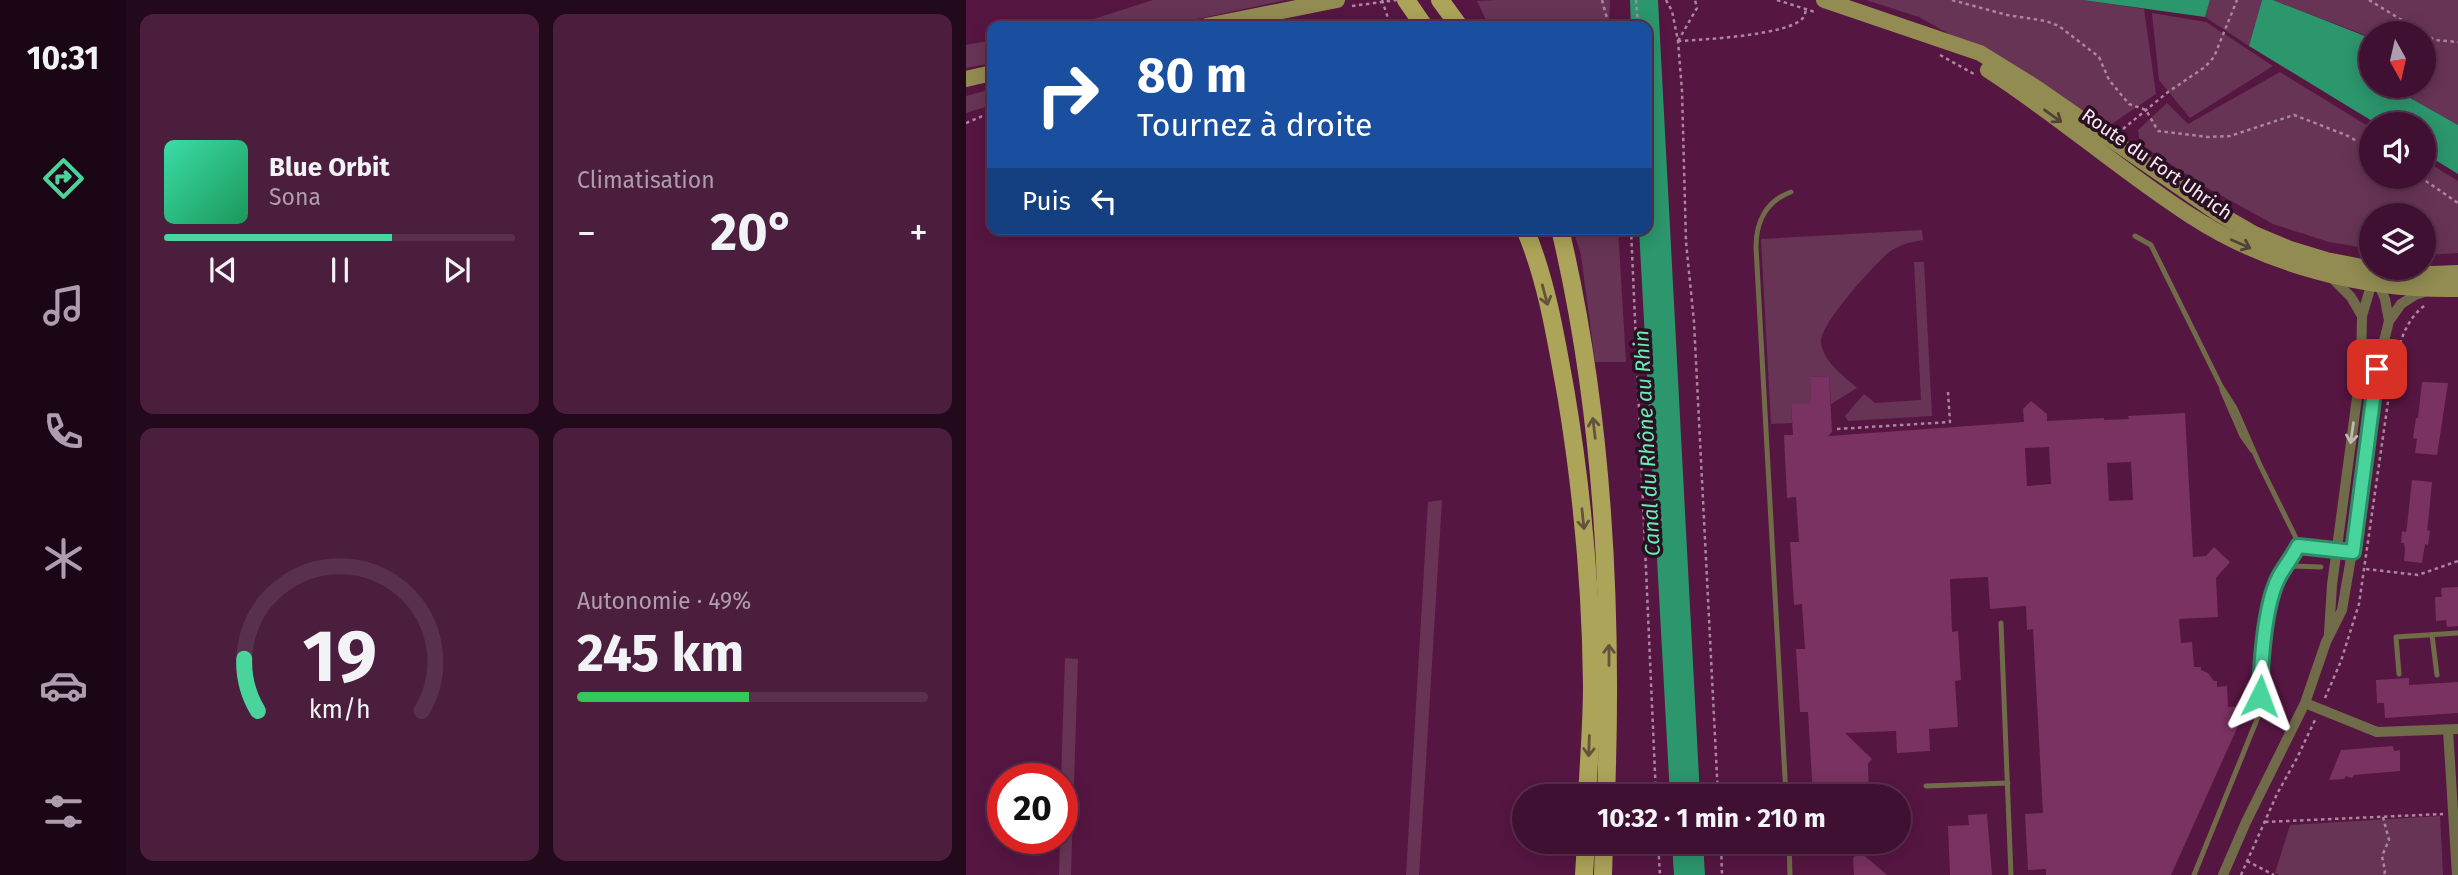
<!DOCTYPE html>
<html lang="fr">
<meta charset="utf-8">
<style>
:root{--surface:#401032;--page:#4b1e3e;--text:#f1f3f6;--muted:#ae9dac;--line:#59304d;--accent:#49d49c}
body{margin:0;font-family:"Fira Sans",sans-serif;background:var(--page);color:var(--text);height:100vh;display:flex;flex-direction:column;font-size:26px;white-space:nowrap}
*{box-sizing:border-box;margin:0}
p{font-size:23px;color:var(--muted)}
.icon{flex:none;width:38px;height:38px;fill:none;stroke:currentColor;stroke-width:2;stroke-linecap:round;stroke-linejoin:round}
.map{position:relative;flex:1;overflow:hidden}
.panel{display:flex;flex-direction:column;gap:14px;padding:14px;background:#23091c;width:840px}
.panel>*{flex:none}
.hud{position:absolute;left:21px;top:21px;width:665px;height:214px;border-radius:14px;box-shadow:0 4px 18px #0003,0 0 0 2px var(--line);background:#1a4fa0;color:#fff;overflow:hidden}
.needle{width:46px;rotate:172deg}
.controls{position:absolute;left:1393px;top:21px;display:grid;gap:14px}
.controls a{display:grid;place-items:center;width:77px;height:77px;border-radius:50%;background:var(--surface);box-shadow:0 4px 18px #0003,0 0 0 2px var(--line);font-size:35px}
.speed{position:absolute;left:21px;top:763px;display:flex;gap:14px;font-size:35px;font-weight:700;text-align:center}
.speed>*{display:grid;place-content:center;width:91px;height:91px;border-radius:50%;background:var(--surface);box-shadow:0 4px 18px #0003,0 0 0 2px var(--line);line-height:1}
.speed .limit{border:10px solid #d22;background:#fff;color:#111}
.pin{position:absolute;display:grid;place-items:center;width:60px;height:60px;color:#fff;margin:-30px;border-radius:14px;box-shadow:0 4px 10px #0006}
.me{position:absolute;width:77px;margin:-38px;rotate:3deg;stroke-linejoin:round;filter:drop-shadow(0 0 5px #0008)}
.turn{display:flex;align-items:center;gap:24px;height:147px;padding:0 35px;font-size:32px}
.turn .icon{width:91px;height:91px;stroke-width:2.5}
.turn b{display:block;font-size:49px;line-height:60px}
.then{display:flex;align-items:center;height:66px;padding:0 35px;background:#0003;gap:14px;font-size:26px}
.big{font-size:52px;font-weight:700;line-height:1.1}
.panel .tile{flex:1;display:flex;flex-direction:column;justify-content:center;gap:10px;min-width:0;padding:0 24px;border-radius:14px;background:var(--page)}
.panel .dial{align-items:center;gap:0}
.dial svg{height:182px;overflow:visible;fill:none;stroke:var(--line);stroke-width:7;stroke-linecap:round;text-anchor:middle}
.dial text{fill:var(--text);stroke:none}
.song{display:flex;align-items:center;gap:21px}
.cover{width:84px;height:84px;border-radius:10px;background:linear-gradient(135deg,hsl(160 70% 55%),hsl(150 70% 35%))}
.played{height:7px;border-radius:4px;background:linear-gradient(90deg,var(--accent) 65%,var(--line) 65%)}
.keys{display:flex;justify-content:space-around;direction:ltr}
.heat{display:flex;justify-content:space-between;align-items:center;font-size:38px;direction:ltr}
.charge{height:10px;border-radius:5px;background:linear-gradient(90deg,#34c759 49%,var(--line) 0)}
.panel .tiles{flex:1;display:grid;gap:14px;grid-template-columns:repeat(2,1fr)}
.trip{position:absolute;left:546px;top:784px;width:399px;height:70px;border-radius:35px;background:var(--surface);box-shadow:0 4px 18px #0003,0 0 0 2px var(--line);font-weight:700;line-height:70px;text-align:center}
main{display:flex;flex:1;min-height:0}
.menu{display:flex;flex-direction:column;width:126px;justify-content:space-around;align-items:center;background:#1a0614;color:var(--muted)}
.menu .icon{width:49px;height:49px}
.menu .active{color:var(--accent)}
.menu b{font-size:32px;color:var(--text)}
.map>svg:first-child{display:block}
.green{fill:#683455}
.water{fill:#2c966d}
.building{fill:#793261;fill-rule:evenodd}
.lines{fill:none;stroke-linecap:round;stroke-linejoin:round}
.path{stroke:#ac859e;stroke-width:2.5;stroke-dasharray:3.5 3.5;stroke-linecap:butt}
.lane{stroke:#706c49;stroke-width:5}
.street{stroke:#706c49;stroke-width:10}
.secondary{stroke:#928c52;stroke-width:16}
.primary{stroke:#aca458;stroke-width:18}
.path-bridge{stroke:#ac859e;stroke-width:2.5;stroke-dasharray:3.5 3.5;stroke-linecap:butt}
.oneway{stroke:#544135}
.oneway2{stroke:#65523a}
.oneway3{stroke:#c3b8af}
.route-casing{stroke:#2f8a65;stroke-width:18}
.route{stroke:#49d49c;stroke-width:12}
.labels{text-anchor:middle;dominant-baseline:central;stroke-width:7;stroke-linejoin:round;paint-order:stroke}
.street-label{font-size:19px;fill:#fbeaf3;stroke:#2b0f22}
.water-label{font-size:21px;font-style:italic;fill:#67eeb5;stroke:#2b0f22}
</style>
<main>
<nav class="menu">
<b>10:31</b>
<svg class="icon active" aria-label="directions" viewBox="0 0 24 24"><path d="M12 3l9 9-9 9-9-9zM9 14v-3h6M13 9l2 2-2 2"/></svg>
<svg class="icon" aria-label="music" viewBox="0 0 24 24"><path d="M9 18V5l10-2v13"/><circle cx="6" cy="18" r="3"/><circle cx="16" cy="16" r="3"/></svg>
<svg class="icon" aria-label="phone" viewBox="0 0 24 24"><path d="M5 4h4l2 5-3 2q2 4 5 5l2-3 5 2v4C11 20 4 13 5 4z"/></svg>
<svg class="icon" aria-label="climate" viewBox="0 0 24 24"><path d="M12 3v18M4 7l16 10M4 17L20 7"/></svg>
<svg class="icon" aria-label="car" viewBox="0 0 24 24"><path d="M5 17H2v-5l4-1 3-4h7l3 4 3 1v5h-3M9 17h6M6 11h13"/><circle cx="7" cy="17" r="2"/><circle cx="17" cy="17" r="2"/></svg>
<svg class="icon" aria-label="filters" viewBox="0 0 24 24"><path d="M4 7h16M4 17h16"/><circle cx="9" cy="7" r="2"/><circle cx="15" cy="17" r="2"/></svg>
</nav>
<section class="panel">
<div class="tiles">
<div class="tile">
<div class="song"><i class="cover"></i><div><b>Blue Orbit</b><p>Sona</p></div></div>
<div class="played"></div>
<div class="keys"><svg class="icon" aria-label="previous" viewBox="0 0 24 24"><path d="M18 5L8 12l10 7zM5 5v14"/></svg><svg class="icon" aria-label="pause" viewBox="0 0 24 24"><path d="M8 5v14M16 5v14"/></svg><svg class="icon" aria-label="next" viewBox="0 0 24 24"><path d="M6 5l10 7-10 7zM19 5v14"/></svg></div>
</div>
<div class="tile"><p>Climatisation</p>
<div class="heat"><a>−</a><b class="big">20°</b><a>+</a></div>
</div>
<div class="tile dial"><svg viewBox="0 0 100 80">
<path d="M14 69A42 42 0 1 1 86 69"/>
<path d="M14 69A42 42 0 0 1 8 46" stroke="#49d49c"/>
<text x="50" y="56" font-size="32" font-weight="700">19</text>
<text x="50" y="72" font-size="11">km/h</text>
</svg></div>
<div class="tile"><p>Autonomie · 49%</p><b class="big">245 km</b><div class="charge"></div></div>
</div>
</section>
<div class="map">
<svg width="1492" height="875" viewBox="0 0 1492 875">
<rect width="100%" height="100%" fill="#561642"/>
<g class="green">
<polygon points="187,0 320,0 198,26 106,26"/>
<polygon points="531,0 644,0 643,26 523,26 511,1"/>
<polygon points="900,0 1117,0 1178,9 1190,94 1144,125 953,17"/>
<polygon points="1244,0 1296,0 1283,46 1239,17"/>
<polygon points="1307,0 1492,0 1492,125 1423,86 1458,86 1458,33 1405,33 1405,44 1404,37"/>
<polygon points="1186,13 1240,22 1307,66 1224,118 1193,80"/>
<polygon points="26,40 26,63 0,68 0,45"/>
<polygon points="1314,72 1405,128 1405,177 1458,177 1458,160 1492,181 1492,253 1458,255 1458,215 1405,215 1405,249 1363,242 1307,224 1238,186 1174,144 1172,130 1201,103 1222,124"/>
<polygon points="26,89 26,105 0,113 0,96"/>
<polygon points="607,229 652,229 660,362 629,362 615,255"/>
<path d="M956,230L957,240C944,242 932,245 922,253C907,266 854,324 855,342C857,362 877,375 891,388L865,404L863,376L844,377L845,403L825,405L826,423L805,424L795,239Z"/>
<polygon points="948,262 958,262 966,416 882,421 879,416 898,394 909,403 955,400"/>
<polygon points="476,500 453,875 440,875 462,502"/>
<polygon points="99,658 112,659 105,875 93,875 94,838 96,838 95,779"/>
<polygon points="1474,816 1477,875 1313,875 1309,873 1324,825"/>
</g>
<g class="water">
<polygon points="664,0 692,0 734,796 704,796 673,229 681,229 681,26 665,26"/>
<polygon points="1117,0 1244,0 1239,17"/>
<polygon points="1296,0 1307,0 1404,38 1405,86 1423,86 1492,125 1492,174 1458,153 1458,124 1411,124 1283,46"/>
<polygon points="706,842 737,842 739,875 708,875"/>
</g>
<g class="building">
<path d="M863,376L866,432L862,436L1058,422L1057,409L1065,401L1081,414V421L1138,418V420L1163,419L1162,416L1219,413L1227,557L1240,556L1248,547L1264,562L1250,578L1252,617L1213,619L1215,643L1226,642L1228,667H1235V670L1242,673L1248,681H1251V687L1261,686L1262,707L1281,706L1205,875H1080V869L1062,870L1059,814L1077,813L1067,629L1061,630L1060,606L1024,609L1022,577L984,579L986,632L992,631L995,680L989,681L992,727L963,729L964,751L931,753L930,731L879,733L906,759L902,764L903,796H847L842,712H834L830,649H839L836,604L828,605L824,542H833L830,497L821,498L818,435H827L825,404L845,403L844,377ZM1083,447L1085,484L1061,486L1059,448ZM1165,462L1167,500L1143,501L1141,463Z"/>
<polygon points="1456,382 1482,383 1471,455 1449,453 1451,439 1447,438 1450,418 1452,418"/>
<polygon points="1446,480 1466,482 1462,523 1461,530 1464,531 1462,545 1459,544 1456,563 1438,561 1439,549 1438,543 1435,543 1436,531 1440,532 1441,526"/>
<polygon points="1492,587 1492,626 1481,627 1480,620 1470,621 1469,597 1476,597 1475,588"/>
<polygon points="1443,678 1443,685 1492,682 1492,713 1419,718 1418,703 1411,703 1410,680"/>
<polygon points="1427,746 1428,751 1434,750 1434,771 1388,775 1386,778 1380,776 1378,779 1363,780 1375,750"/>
<polygon points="1021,814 1026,875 984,875 982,826 1003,825 1002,815"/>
<polygon points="893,851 921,875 888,875 887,858"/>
</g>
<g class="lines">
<g class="path">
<polyline points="416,0 422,18 420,26"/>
<polyline points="636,0 643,26"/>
<polyline points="670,0 672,26"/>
<polyline points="700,0 706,11 712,41 716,91 720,242 728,322 752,796"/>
<polyline points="811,0 849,12"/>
<polyline points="986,0 1041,15 1080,21 1093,26 1133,57 1143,80 1163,104 1180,110 1192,131 1242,137 1264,136 1328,115 1380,135 1405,149"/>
<polyline points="1403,0 1457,33"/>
<polyline points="1458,34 1469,40 1492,42"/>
<path d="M712,41C735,40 821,35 836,19C839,16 839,13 840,9"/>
<polyline points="712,41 731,8 729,0"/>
<polyline points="974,55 1008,74"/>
<polyline points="0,123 26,112"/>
<polyline points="1157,129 1202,92 1239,67 1248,57 1271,0"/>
<polyline points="1454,177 1492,203"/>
<polyline points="665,229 690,796"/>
<polyline points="871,429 984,422 982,392"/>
<polyline points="1400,569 1452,575 1492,561"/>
<path d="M1359,698L1375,661L1393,604L1428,360C1436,338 1441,317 1461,304"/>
<polyline points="1417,817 1423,840 1416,856 1419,871 1418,875"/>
<polyline points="1299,822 1477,814"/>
<polyline points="692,842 694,875"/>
<polyline points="755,842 756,875"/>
<polyline points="1281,861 1308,875"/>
<polyline points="1275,875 1311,794 1331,758 1349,720"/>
</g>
<g class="lane">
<polyline points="1169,236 1185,245 1255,386 1269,408 1293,463 1331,540 1332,546 1317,571"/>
<polyline points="1256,390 1276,436 1286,450"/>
<polyline points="1332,546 1386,552"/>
<polyline points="1035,623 1045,875"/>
<polyline points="1466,635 1471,675"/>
<polyline points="1433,674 1430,637 1492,633"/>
<polyline points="960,786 1042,783"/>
<path d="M820,796L790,247C790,222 800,201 825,192"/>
<polyline points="823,842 824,875"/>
<polyline points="1228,875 1294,712 1298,635 1306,596 1314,575 1327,566 1355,567"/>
</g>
<g class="street">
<polyline points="1366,278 1385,297 1396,316"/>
<polyline points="1411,281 1419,299 1423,321"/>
<polyline points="1363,633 1366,585 1395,368 1396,316 1404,289 1411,284"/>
<polyline points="1339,703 1411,732 1492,729"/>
<polyline points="1482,730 1491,875"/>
<polyline points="1257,875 1280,822 1339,703 1360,642 1376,610 1386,552 1411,369 1423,321 1435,304 1449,295 1461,291"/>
</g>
<g class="secondary">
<polyline points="858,0 1014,53 1069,87 1250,212 1288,234 1324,249 1360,260 1412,270 1467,274 1492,273"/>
<polyline points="240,26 371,0"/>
<path d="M1022,70C1092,115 1155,171 1225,216C1302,266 1400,291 1492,289"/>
<polyline points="0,79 26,73"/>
</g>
<g class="primary">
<polyline points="440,0 458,26"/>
<polyline points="474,0 493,26"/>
<path d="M559,229C581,281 590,339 600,394C616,490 625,587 626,685C626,722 623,759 621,796"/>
<path d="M594,229C638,414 647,607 640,796"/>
<polyline points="618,875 620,842"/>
<polyline points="637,875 638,842"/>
</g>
<polyline class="path-bridge" points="386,6 431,0"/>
</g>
<defs><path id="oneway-shaft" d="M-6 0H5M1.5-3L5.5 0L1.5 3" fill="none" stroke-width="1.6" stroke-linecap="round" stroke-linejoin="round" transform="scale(1.75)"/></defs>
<g class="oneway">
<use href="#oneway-shaft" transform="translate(1087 116) rotate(36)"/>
<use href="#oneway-shaft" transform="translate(1275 244) rotate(24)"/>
</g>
<g class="oneway2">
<use href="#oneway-shaft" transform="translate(579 295) rotate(75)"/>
<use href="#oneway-shaft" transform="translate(628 428) rotate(-97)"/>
<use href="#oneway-shaft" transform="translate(617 519) rotate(84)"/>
<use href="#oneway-shaft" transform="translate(643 655) rotate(-90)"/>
<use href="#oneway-shaft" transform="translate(623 746) rotate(92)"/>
</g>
<use class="oneway3" href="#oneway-shaft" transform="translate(1386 433) rotate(98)"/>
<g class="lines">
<g class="route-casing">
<path id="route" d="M1294,696C1295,663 1298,603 1314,575C1320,565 1327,556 1332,546L1387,552L1411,369"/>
</g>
<use href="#route" class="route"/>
</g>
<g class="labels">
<g class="street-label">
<text transform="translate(1191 164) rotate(35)">Route du Fort Uhrich</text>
</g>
<g class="water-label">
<text transform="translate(681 443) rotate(-93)">Canal du Rhône au Rhin</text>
</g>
</g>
</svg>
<div class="controls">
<a><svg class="needle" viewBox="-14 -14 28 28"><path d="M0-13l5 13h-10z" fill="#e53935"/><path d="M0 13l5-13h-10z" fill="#ae9dac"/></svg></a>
<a><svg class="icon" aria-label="sound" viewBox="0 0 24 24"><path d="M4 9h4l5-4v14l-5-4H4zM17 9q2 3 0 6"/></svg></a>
<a><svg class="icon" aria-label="layers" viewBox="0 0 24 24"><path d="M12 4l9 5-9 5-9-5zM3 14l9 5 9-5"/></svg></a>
</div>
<div class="speed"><div class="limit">20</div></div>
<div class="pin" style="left:1411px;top:369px;background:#d93025"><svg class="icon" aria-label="arrive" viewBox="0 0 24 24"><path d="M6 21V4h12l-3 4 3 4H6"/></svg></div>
<svg class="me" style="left:1294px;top:696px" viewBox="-20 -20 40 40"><path d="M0-17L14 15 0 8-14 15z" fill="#49d49c" stroke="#fff" stroke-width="4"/></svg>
<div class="trip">10:32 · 1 min · 210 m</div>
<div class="hud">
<div class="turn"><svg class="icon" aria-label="right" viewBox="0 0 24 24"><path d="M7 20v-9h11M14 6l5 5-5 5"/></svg><div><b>80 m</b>Tournez à droite</div></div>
<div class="then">Puis<svg class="icon" aria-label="left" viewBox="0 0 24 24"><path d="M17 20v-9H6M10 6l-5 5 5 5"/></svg></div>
</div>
</div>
</main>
